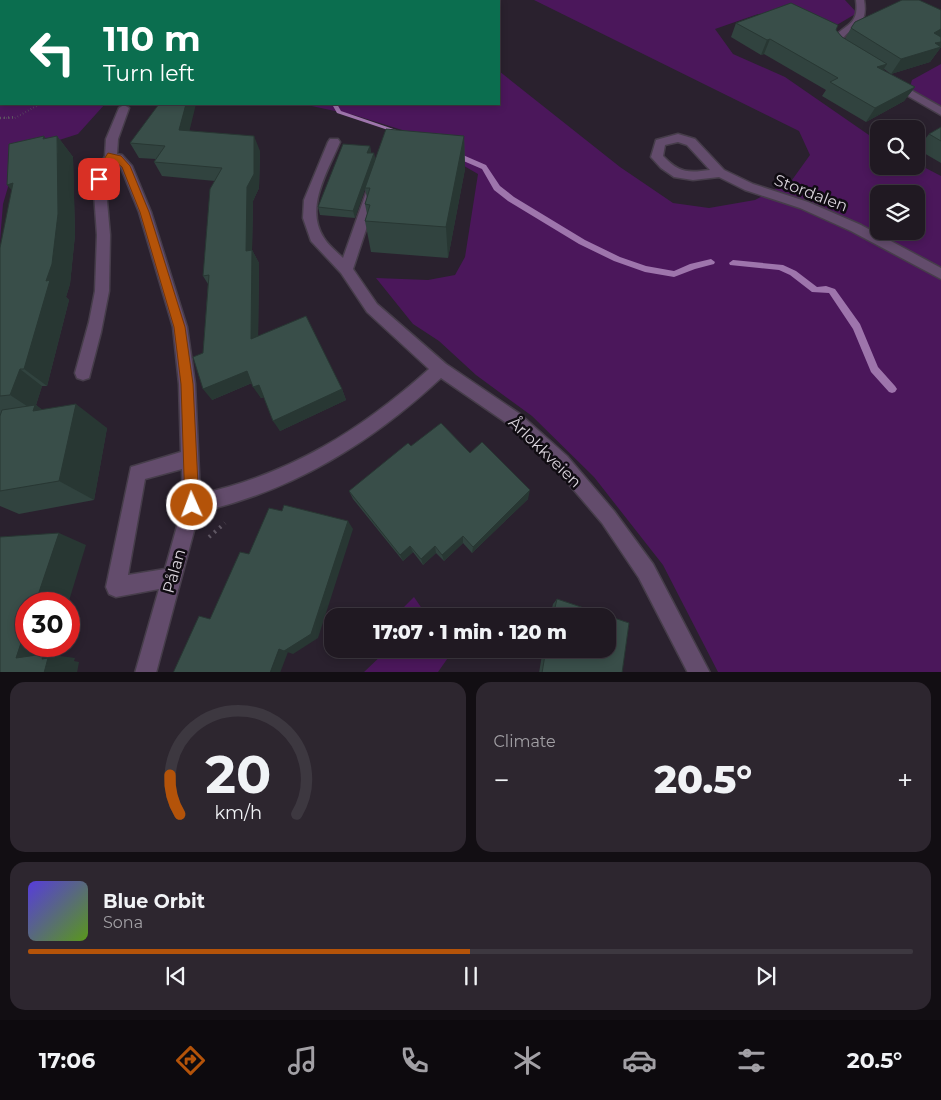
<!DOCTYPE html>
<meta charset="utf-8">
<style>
:root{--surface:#201922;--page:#2d262f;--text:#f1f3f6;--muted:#a2a0a5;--line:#3d3840;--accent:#b45309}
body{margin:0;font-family:Montserrat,sans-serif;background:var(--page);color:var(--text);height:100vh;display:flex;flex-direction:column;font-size:19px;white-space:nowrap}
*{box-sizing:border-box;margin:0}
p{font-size:16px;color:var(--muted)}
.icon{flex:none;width:28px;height:28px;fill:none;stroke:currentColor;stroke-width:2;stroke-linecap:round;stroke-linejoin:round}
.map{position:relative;height:672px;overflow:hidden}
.side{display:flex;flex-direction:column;gap:10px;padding:10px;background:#120e13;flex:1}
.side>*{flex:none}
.top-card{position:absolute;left:0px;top:0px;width:500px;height:105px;box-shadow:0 2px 8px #0003,0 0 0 1px var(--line);background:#0b6e4f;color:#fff;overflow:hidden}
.controls{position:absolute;left:870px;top:120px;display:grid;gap:10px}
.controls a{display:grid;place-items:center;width:55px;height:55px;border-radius:10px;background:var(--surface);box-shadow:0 2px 8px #0003,0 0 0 1px var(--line);font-size:25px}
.speed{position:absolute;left:15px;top:592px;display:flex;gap:10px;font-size:25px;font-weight:700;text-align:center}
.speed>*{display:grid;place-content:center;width:65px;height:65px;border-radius:50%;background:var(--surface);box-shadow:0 2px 8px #0003,0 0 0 1px var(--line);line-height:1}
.speed .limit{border:8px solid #d22;background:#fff;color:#111}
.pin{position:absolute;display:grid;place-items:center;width:42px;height:42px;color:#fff;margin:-21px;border-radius:10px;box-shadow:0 2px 8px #0006}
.me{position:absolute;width:55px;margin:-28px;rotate:358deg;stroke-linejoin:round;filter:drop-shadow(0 0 4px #0008)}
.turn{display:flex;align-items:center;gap:18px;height:105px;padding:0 20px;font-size:22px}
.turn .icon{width:65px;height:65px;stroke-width:2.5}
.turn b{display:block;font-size:35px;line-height:42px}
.big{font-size:38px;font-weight:800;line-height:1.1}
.side .tile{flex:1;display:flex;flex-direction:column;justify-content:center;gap:8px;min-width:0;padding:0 18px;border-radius:15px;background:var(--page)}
.side .dial{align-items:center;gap:0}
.dial svg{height:130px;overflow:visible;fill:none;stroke:var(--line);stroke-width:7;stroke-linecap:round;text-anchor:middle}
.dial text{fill:var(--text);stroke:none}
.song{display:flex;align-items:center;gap:15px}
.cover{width:60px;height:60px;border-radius:8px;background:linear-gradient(135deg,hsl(250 70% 55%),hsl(90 70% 35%))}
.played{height:5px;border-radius:2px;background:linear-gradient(90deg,var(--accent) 50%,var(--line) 50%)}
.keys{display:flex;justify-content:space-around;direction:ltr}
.heat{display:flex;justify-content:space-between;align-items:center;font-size:28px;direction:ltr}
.side .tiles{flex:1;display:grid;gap:10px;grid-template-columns:1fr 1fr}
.tile:last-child{grid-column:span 2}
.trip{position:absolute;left:324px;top:608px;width:292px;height:50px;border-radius:15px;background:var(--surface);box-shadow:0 2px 8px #0003,0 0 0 1px var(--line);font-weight:800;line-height:50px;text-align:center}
.dock{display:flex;height:80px;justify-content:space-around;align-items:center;background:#0d0a0e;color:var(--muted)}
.dock .icon{width:35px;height:35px}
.dock .active{color:var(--accent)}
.dock b{font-size:22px;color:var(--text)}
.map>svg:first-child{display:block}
.green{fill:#4b175b;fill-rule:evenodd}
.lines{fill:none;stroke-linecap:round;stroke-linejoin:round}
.stream{fill:#9e75ac;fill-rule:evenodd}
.minor-casing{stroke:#463d4a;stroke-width:3}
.path-far2{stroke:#5f5763;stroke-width:2;stroke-dasharray:0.5 2.5;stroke-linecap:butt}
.path-far1{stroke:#5f5763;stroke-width:2.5;stroke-dasharray:1 3;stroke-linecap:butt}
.path{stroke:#5f5763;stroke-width:4;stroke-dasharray:2 5;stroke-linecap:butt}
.minor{fill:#634c6c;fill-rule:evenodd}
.wall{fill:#31433f}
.shaded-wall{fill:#283733}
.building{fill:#394e49;stroke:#283733}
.route{fill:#b45309;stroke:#753606}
.labels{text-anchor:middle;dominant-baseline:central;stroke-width:5;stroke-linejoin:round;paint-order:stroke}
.street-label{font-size:16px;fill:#d9d3db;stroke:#100c12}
</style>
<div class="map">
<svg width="941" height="673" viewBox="0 0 941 673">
<rect width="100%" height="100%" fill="#2a212e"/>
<g class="green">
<polygon points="0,0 408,0 409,1 1,1 1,104 105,104 78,134 31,149 13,170 3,204 0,241"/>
<path d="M534,0H845L857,13L830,29L790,12L758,14L715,29L733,54L785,77L879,142V166H916V163L941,176V672H718L663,565L594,477L532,416L476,375L439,341L413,324L376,278L428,280L455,275L465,257L478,174L402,130L354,115L302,104H499V71L620,167L673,203L709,208L755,200L792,180L810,155L799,131ZM879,194H916V231H879Z"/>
<polygon points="941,64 941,114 909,90 912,80"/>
<polygon points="414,597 427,616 395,616"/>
<polygon points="385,649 450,649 452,652 438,672 364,672 384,653"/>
</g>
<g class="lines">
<g class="stream">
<polygon points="0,70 1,71 1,75 0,75"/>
<polygon points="328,104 337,104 341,111 408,134 407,135 403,135 337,113 333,106"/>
<polygon points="452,152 456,152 486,165 500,186 514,197 585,240 620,257 646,266 674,271 690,264 711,259 715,262 714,264 695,269 674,277 645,272 614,261 579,244 508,201 494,190 482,169 452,156"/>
<polygon points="733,260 783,265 796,271 817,287 826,286 835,289 860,324 878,367 895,386 897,389 895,392 892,393 889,392 871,372 853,329 829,293 812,292 790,275 779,270 730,265 729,263"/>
</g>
<g class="minor-casing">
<g id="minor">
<path d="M856,0H864C869,29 851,23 840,43L847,51L845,53H839L830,43C842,23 860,28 856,0Z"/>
<polygon points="893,80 941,107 941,115 889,85 888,83 889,81"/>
<path d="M124,105L129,108L118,139L117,154L122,155L132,166L151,212L187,327L195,384L200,494C291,474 361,430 429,369L367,312L341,273L311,241L303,218L304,200L328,142L330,139H338L340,142C328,171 304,208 324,238C328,245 337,252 343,258L367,190L369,187H377L379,190L353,269L377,304L446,364L520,414L567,456L614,511L653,564L710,673H688L639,578L602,523L555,468L508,424L441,378C371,443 293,491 199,512L156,673H135L159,589L116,597L109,594L106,587L131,467L181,452L179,384L173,327L139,212L121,168L114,161L105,179L110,235L109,291L101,332L89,378L83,380L77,378L75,373L89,322L95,291L97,235L93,179L105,156L106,139L119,108ZM182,469L183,505L165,569L128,575L145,479Z"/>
<path d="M678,134L695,139L724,170L753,184L808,202L861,225L941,268V279L851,231L800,208L745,190L719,177L693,180L674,177L661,168L651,157L656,140ZM678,142L687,145L710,170C688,173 679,173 663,156L665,145Z"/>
</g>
</g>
<polyline class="path-far2" points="0,118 15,118 40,104"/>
<polyline class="path-far1" points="0,118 16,117"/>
<polyline class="path" points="209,537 225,523"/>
<use href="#minor" class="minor"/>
</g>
<g class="wall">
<polygon points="941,10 941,47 930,62 891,74 884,69 883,70 915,87 904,101 866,122 822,96 826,90 764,54 761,55 731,37 736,23 836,30 842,37 845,39 851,28"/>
<polygon points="941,127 941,163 917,149 929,134"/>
<polygon points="189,131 260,151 259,188 253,201 252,250 259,263 258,336 342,389 346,400 280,431 264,397 261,398 252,383 212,400 203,353 208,284 203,276 215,181 162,176 154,162 156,159 139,158 130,143"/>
<polygon points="57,136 73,157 75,235 70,284 66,297 69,300 47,386 42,386 36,405 42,410 107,428 94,500 19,514 0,506 0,248 12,190 46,139"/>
<polygon points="464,136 465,169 448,258 371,252 365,221 367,214 365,204 367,198 365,189 355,218 320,215 318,207 370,146 371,153 374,153 375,160"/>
<polygon points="411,446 470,453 528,499 472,553 463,543 444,561 436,553 423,565 413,552 403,561 353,499 349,491"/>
<polygon points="557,599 629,623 622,673 539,673 543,649 608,649 608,616 550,616 553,604"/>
</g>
<g class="shaded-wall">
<polygon points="941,29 941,39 934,33"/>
<polygon points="770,39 764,54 761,55 767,40"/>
<polygon points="941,42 941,47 930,62 891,74 901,59 935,43"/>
<polygon points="887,64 878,78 877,67"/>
<polygon points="915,87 904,101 866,122 875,108"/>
<polygon points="186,104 196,104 186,145 179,130"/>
<polygon points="44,136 58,154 57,136 73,157 75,235 70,284 66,297 69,300 47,386 24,369"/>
<polygon points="254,136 260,151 259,188 253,201 252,250 259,263 258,351 251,339 246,251 247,187"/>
<polygon points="464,136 465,169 448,258 446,227"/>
<polygon points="370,146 371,154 367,153"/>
<polygon points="374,153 375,161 365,188 365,189 355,218 353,211"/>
<polygon points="13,183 25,205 7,185"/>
<polygon points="20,369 42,386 36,405 69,429 33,410 10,395"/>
<polygon points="247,371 254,382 212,400 203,389"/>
<polygon points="259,385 266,396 261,398 253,387"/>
<polygon points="342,389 346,400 280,431 273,421"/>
<polygon points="76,404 107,428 94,500 59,481"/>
<polygon points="530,490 528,499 472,553 473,547"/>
<polygon points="348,521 353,529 318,638 293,654 284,651"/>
<polygon points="59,533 86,545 68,604 35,604"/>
<polygon points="463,536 463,543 444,561 442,555"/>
<polygon points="410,546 413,552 403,561 400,555"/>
<polygon points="435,546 436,553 423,565 421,559"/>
<polygon points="26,628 26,646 55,646 52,655 75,658 74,661 79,662 77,673 44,673 16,658"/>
<polygon points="279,649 288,652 280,673 270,673"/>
</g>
<g class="building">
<polygon points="902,0 919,0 941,10 941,29 934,33 941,37 941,42 935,43 941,47 901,59 851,28 855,22"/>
<polygon points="791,3 838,25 836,30 842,37 887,64 877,67 915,87 875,108 830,82 838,78 770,39 767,40 736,23"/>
<polygon points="159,104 186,104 179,130 254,136 254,174 247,187 246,251 252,250 251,339 306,316 342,389 273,421 259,385 253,387 247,371 203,389 193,357 203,353 209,275 203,276 210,189 222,168 154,162 165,146 130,143"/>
<polygon points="941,127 941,141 929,134"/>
<polygon points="386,129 464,136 446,227 365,221 370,205 365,204 370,188 365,188"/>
<polygon points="44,136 43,139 57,136 58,214 52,264 46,281 50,280 24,369 20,369 10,395 0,396 0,248 13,183 7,185 9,144"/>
<polygon points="343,144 370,146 367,153 374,153 353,211 318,207"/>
<polygon points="76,404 59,481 0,491 0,416 2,410 35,405 33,411"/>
<polygon points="441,423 470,453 482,442 530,490 473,547 463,536 442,555 435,546 421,559 410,546 400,555 349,491 408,443 411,446"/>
<polygon points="284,505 348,521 311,634 284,651 279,649 270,673 173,673 199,616 210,619 240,552 249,554 269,508 282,511"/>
<polygon points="59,533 35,604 26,604 26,628 16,658 44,654 42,659 48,658 44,673 0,673 0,537"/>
<polygon points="557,599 629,623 622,673 542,673 546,649 608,649 608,616 553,616"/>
</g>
<polygon class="route" points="108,153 121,156 130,166 149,212 185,327 193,384 199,505 197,510 192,512 187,510 185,505 181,384 174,327 140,212 122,167 113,160 102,181 99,182 94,179 97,170"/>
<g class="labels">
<g class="street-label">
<text transform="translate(811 193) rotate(21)">Stordalen</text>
<text transform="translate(545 452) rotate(44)">Årlokkveien</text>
<text transform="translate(174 571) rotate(-74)">Pålan</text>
</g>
</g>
</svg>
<div class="controls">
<a><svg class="icon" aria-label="search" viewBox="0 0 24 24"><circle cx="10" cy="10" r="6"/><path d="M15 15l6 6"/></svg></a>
<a><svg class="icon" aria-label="layers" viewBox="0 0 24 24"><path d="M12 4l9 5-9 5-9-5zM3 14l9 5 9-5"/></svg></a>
</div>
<div class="speed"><div class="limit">30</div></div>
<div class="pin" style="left:99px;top:179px;background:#d93025"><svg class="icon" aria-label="arrive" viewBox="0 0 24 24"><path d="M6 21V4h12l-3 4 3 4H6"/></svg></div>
<svg class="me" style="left:192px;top:505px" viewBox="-20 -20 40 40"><circle r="17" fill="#b45309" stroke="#fff" stroke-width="3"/><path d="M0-11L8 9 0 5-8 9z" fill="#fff"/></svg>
<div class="trip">17:07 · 1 min · 120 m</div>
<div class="top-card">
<div class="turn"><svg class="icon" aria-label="left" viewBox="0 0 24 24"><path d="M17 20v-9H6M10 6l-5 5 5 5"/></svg><div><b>110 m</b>Turn left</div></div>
</div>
</div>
<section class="side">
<div class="tiles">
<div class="tile dial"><svg viewBox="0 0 100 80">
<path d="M14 69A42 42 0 1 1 86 69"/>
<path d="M14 69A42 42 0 0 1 8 45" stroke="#b45309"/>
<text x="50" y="56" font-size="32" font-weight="700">20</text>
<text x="50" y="72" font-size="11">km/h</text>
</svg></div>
<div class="tile"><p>Climate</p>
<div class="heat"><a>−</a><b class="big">20.5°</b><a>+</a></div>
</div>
<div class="tile">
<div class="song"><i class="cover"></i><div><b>Blue Orbit</b><p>Sona</p></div></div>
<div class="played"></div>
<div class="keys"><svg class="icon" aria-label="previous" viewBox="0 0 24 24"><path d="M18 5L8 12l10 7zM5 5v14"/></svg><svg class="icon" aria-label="pause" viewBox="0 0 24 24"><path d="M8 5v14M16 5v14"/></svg><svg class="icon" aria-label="next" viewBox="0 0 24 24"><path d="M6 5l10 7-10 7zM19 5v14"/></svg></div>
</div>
</div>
</section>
<nav class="dock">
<b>17:06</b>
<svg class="icon active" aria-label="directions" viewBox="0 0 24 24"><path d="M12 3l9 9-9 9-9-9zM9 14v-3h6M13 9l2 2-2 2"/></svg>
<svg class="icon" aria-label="music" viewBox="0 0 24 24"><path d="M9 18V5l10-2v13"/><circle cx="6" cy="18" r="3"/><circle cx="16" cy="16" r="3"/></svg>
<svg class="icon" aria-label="phone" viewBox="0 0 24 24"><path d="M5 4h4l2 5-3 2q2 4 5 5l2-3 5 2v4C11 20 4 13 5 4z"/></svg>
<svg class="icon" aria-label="climate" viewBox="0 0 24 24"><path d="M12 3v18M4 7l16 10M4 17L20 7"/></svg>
<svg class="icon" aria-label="car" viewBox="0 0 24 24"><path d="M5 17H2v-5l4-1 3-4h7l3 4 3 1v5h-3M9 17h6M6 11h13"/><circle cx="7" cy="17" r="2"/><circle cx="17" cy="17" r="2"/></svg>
<svg class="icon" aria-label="filters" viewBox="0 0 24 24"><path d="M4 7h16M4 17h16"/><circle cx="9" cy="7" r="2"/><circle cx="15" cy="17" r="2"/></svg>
<b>20.5°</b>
</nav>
